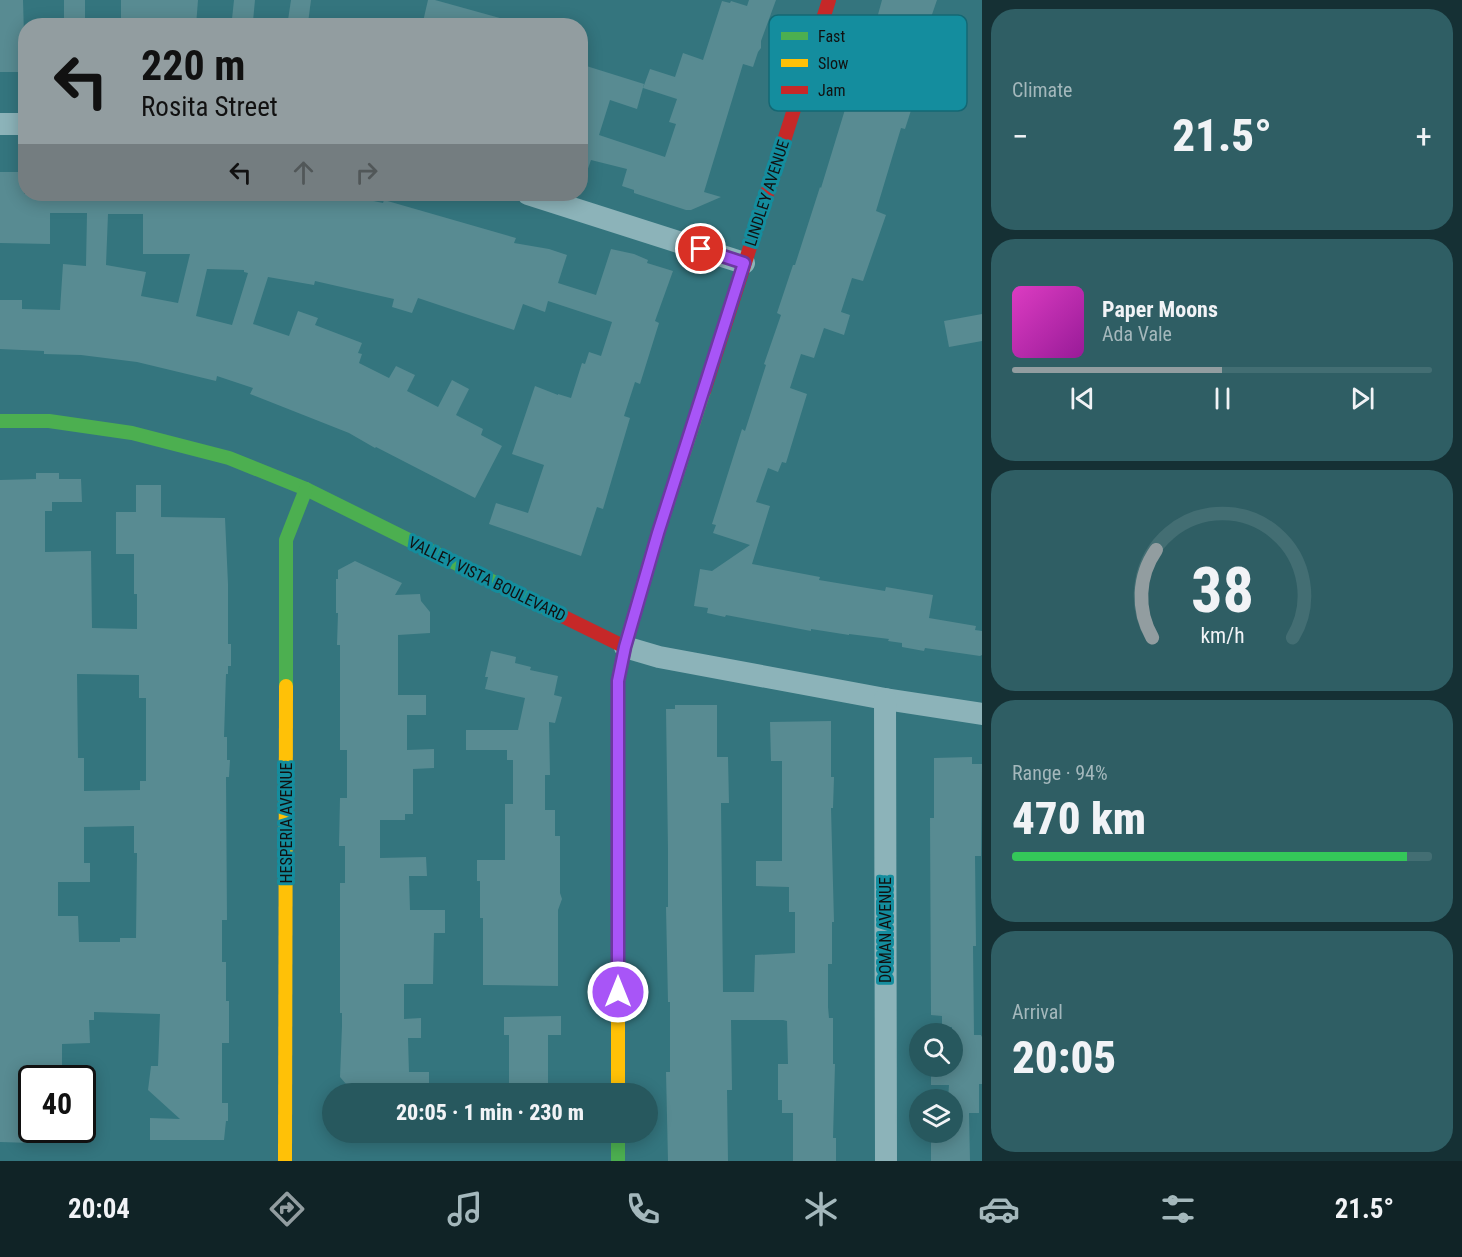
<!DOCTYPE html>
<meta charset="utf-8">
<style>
:root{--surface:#27585e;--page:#2f5e64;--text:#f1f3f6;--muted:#a4b8bc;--line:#436e73;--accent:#929da0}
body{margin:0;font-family:"Roboto Condensed",sans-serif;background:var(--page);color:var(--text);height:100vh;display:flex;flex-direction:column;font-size:22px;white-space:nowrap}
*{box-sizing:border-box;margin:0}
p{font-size:20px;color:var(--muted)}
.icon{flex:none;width:33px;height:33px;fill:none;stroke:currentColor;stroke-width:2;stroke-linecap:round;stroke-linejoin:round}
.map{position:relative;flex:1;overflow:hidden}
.side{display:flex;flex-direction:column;gap:9px;padding:9px;background:#153034;width:480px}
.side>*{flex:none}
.guide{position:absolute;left:18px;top:18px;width:570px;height:183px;border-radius:24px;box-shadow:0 3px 15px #0003;background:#929da0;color:#111;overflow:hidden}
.tools{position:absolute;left:909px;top:1023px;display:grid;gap:12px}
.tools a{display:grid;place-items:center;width:54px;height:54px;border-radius:50%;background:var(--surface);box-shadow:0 3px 15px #0003;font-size:30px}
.speed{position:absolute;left:18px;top:1065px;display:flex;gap:12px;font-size:30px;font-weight:700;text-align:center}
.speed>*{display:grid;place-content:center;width:78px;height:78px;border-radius:50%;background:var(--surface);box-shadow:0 3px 15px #0003;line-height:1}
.speed .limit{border:3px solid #111;border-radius:9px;background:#fff;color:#111}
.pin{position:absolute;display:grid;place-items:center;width:51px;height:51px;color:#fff;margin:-26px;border:3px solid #fff;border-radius:50%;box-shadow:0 2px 6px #0007}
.me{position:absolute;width:66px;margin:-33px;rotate:0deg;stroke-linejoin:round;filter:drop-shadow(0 0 4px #0008)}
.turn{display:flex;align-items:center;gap:21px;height:126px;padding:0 24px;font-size:27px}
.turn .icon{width:78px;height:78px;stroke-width:2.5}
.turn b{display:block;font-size:42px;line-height:51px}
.lanes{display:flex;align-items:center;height:57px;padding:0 24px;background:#0003;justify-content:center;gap:30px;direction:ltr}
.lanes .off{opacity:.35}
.big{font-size:45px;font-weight:800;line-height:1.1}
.side .widget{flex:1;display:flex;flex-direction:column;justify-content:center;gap:9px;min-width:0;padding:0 21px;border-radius:24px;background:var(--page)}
.side .dial{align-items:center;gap:0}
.dial svg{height:156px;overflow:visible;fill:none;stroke:var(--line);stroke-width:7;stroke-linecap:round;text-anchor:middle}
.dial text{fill:var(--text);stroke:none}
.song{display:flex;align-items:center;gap:18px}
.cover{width:72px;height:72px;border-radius:9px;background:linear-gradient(135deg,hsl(310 70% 55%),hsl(300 70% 35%))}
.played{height:6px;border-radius:3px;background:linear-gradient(90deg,var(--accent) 50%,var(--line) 50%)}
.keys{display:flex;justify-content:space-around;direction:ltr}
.heat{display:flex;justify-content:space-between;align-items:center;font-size:33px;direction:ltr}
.charge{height:9px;border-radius:4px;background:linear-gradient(90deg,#34c759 94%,var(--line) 0)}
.trip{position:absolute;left:322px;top:1083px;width:336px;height:60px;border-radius:30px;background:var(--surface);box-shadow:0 3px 15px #0003;font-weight:800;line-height:60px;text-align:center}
.dock{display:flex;height:96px;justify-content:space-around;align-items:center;background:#102326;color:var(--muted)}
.dock .icon{width:42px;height:42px}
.dock .current{color:var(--accent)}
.dock b{font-size:27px;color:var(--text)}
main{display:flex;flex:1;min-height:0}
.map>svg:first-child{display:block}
.building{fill:#588b92;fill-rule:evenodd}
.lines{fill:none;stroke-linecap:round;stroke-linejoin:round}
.street{stroke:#8cb3b9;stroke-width:22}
.fast{stroke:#4caf50;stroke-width:14}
.slow{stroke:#ffc107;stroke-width:14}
.jam{stroke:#c62828;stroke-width:14}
.route-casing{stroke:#6d37a1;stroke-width:15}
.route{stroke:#a855f7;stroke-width:10}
.labels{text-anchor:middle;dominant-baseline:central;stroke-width:6;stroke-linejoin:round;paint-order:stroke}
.street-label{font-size:16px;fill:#111;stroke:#148d9e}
.key{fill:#148d9e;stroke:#136874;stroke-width:1.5}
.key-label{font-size:16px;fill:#111}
</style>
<main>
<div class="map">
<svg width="982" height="1161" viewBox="0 0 982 1161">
<rect width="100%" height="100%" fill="#34757e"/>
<g class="building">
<polygon points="0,0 23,0 25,72 0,72"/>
<rect x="64" y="0" width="21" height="26"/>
<polygon points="121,0 198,0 196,26 121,26"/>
<polygon points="234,0 255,0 253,21 232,19"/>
<polygon points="291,0 311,0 308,23 288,20"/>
<polygon points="428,0 435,0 507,20 506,26 422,26"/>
<polygon points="749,0 776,0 761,41 761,48 758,52 753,67 743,64 704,192 721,197 691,210 686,210 634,193 634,190 622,186 627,169 591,160 584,180 580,179 580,64 644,84 637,109 610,100 599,135 665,157 676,124 669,122 677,99 643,88 650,69 675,77 683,53 703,60 722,1 730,3 731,1 747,6"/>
<polygon points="882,0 937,0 917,58 915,58 902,94 915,98 905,129 901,128 876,211 886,215 863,281 852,278 841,312 850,315 844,335 824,328 814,358 801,354 790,388 807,394 786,463 782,462 778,472 768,468 756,502 770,506 752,564 820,577 819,580 885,591 886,587 933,595 929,618 976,626 975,630 982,631 982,655 980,656 925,648 924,651 902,647 902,643 888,641 889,639 849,634 849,635 811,629 811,631 726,615 725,617 707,613 708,608 694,606 700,569 712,571 750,545 713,533 716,525 712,524 742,429 745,431 766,365 764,364 781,315 777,313 793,265 795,265 820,187 821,188 858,67 863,69"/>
<path d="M0,172H24V194H314L340,199L348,194H353L355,197L383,203L384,200L516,238L514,243L549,249L567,255L558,283L596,295L611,249L634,254L648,260L647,263L673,271L655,321L659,323L640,384L635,382L624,416L630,418L603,509L597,507L581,556L489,524L496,503L528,513L544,465L512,454L535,386L558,395V394L571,398L582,363L585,364L589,352L601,356L612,322L548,301L545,312L523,304L514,330L418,298L412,313L392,307L394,299L315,281L314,285L268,277L253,324L289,336L298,311L318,318L315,325L362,343L358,353L362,354L359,363L389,378L396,366L415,375L407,391L438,407L452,380L469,389L456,415L483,429L481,435L502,446L475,498L376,447L375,448L349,433L250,394L253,388L217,376L216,381L137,362L81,355L44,354V351L0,349V300H22V309L60,310L63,264L86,266L87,213H50V244L0,243ZM108,214H143V254H190L178,303L141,296L146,272L106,265ZM207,269L244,270V272L248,273L232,325L196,316Z"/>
<polygon points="982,314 982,341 949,347 944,321"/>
<path d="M36,473H59V479H81L82,502H52V511H45V552L91,551L92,628L137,629V594H134V554H116V512H136V485H161V517L225,518L228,584V644H231V666H228V674H226L224,737H227V760H230L229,777H226L227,920H222V962H226V1001H229V1043H222V1103H228V1121H226L224,1140H150V1118L180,1119L148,1090L151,1066H158L160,1014L94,1012V1020H89L90,1043L62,1044V1078H32V1143L0,1142V480L36,479ZM77,674L139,675V698H146V781H140V790L84,791V758H78ZM134,826V853H137L136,938H120V942H79L78,916H58V882H90V863H84V827Z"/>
<polygon points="355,561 402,583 395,595 420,594 421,601 430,612 430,633 398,635 398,695 426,695 426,715 407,715 407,750 434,749 434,768 413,769 413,814 405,814 405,820 380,820 380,858 426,857 427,876 409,876 410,910 445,910 445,933 434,933 433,984 404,984 404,1019 421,1018 421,1038 408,1038 409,1072 429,1072 429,1094 379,1094 378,1084 346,1084 340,1077 342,1026 342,1013 340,1013 340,883 345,883 345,846 339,846 340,798 347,798 347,750 340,750 340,645 337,645 338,613 336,613 336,579 338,579 338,570"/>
<polygon points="491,651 516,657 515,663 531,667 530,670 558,676 554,695 562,697 555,723 549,722 550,775 545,775 545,810 555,810 555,836 560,836 560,893 562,899 558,910 558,986 483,985 483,918 480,918 480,881 477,881 477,860 505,860 505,804 513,804 513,760 507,760 507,750 466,750 466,730 518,730 525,698 485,689 488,677 485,677"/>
<polygon points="675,705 717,705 717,757 728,757 729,803 721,803 723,992 754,992 755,955 795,953 795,912 789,912 789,887 756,886 756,861 782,861 782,761 771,761 770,722 831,721 831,777 834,777 833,808 831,808 834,922 832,922 832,964 828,964 828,1007 829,1018 833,1018 833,1064 835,1064 833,1138 836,1138 836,1161 793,1161 793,1113 782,1113 782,1100 778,1100 778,1064 788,1064 787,1021 783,1020 731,1020 732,1090 727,1090 728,1161 668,1161 666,1072 670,1072 670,1002 668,1002 666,907 668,907 668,849 666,709 675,709"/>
<polygon points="972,757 972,764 982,764 981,856 975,856 976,946 973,946 974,1035 981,1035 982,1037 982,1084 979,1084 979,1113 969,1113 970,1161 931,1161 931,1132 952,1132 952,1100 948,1100 949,1085 931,1085 931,1066 952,1066 952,1027 942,1027 942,1016 931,1015 930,818 934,818 934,758"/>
<polygon points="561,1016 561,1035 548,1035 548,1086 509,1086 509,1035 504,1035 504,1017"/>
</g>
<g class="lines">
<g class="street">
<polyline points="0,124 26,124"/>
<polyline points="528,194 744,263"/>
<polyline points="625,647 659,657 885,699 982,714"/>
<polyline points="885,699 886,1161"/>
</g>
<g class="fast">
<polyline points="0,421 49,421 132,433 229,458 306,489 554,612"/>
<polyline points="286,686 286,540 306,489"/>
<polyline points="618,775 618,681 625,647 658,533 704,391"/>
<polyline points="618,1132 618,1161"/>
</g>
<g class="slow">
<polyline points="618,775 618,1094"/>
<polyline points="285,1161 286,686"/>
</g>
<g class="jam">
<polyline points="704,391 829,0"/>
<polyline points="554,612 625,647"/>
</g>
</g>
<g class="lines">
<g class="route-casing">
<polyline id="route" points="618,992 618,681 625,647 658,533 744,263 701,249"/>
</g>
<use href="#route" class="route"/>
</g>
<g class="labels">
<g class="street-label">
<text transform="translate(767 193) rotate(-72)">LINDLEY AVENUE</text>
<text transform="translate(487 579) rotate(26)">VALLEY VISTA BOULEVARD</text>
<text transform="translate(286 823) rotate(-90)">HESPERIA AVENUE</text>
<text transform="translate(885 930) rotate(-90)">DOMAN AVENUE</text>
</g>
</g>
<rect x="769" y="15" width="198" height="96" rx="9" class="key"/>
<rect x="781" y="32" width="27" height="8" fill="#4caf50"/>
<rect x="781" y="59" width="27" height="8" fill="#ffc107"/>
<rect x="781" y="86" width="27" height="8" fill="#c62828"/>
<g class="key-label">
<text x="818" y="42">Fast</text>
<text x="818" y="69">Slow</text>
<text x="818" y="96">Jam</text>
</g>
</svg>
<div class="tools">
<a><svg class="icon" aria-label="search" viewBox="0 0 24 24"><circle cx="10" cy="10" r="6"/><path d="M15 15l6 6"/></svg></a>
<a><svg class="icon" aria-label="layers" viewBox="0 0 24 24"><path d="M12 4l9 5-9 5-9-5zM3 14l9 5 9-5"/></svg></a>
</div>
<div class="speed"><div class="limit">40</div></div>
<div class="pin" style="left:701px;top:249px;background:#d93025"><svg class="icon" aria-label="arrive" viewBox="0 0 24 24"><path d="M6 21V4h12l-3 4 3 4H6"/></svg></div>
<svg class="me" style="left:618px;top:992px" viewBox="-20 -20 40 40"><circle r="17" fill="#a855f7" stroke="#fff" stroke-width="3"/><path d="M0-11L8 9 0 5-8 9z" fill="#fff"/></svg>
<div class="trip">20:05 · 1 min · 230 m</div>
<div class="guide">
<div class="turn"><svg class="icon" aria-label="left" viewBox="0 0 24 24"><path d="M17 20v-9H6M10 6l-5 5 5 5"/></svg><div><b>220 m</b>Rosita Street</div></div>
<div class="lanes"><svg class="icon" aria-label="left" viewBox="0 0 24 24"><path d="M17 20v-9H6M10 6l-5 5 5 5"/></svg><svg class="icon off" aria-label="ahead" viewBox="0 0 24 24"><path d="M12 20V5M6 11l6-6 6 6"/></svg><svg class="icon off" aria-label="right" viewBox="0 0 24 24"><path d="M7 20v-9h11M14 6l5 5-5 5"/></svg></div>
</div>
</div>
<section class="side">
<div class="widget"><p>Climate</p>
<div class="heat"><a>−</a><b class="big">21.5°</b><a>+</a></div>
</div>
<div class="widget">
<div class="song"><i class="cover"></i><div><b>Paper Moons</b><p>Ada Vale</p></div></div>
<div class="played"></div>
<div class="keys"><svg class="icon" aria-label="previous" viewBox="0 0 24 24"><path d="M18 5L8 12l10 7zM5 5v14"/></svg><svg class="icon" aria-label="pause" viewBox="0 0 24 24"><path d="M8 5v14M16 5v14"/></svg><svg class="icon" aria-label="next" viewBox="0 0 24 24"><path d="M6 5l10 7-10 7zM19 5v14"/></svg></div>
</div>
<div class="widget dial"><svg viewBox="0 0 100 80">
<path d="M14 69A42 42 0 1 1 86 69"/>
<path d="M14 69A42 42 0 0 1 16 24" stroke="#929da0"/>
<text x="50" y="56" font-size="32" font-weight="700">38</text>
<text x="50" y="72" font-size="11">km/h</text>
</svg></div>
<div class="widget"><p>Range · 94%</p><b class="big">470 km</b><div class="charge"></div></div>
<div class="widget"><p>Arrival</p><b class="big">20:05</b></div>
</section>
</main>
<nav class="dock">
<b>20:04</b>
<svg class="icon current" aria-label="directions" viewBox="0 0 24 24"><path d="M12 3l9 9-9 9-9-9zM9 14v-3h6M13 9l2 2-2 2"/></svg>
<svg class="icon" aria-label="music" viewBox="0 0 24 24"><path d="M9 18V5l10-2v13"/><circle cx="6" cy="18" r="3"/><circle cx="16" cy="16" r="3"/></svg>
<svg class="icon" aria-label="phone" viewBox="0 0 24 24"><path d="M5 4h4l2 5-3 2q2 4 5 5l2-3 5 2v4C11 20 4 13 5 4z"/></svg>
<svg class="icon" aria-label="climate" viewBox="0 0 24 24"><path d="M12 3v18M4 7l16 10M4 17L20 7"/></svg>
<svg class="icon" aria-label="car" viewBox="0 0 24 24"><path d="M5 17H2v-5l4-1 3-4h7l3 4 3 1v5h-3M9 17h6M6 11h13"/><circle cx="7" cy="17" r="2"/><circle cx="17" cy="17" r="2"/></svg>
<svg class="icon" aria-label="filters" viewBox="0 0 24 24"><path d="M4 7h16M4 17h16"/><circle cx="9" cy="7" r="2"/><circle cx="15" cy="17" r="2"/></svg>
<b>21.5°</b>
</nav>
